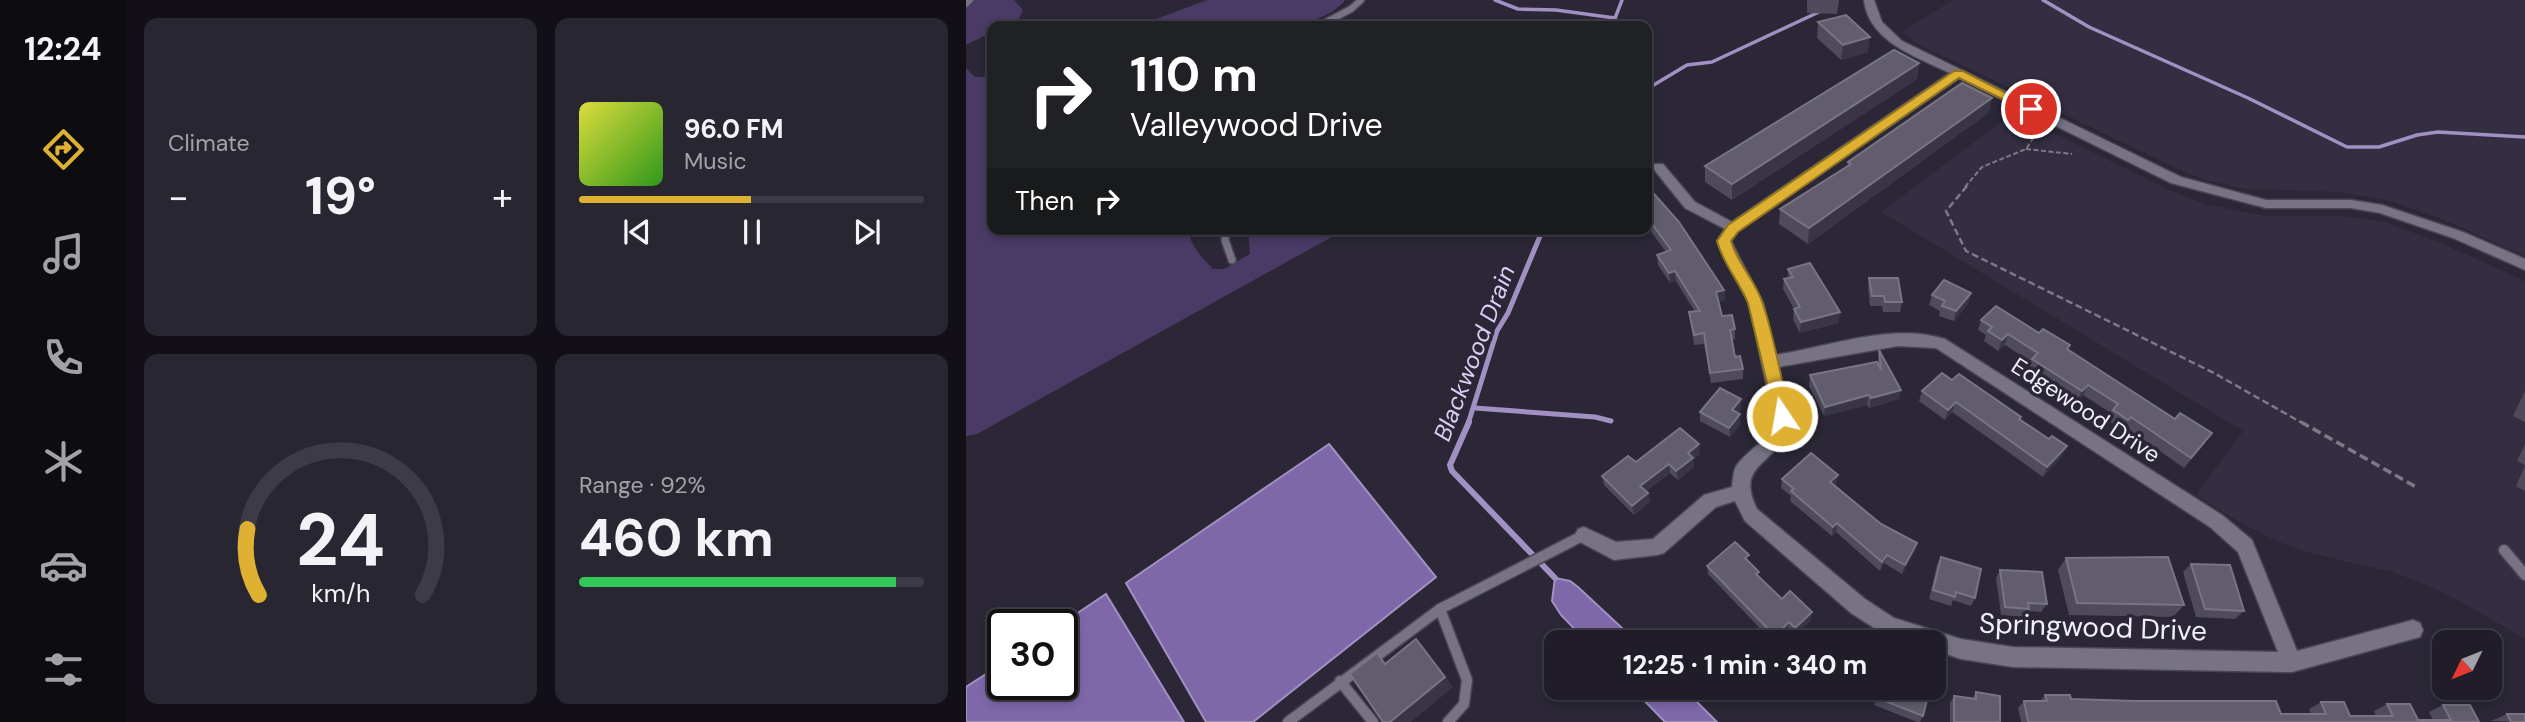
<!DOCTYPE html>
<meta charset="utf-8">
<style>
:root{--surface:#201d28;--page:#282630;--text:#f1f3f6;--muted:#a2a2a8;--line:#3d3b45;--accent:#deb133}
body{margin:0;font-family:"DM Sans",sans-serif;background:var(--page);color:var(--text);height:100vh;display:flex;flex-direction:column;font-size:26px;white-space:nowrap}
*{box-sizing:border-box;margin:0}
p{font-size:23px;color:var(--muted)}
.icon{flex:none;width:38px;height:38px;fill:none;stroke:currentColor;stroke-width:2;stroke-linecap:round;stroke-linejoin:round}
.map{position:relative;flex:1;overflow:hidden}
.side{display:flex;flex-direction:column;gap:18px;padding:18px;background:#121016;width:840px}
.side>*{flex:none}
.hud{position:absolute;left:21px;top:21px;width:665px;height:214px;border-radius:14px;box-shadow:0 4px 10px #0003,0 0 0 2px var(--line);background:#202124;color:#fff;overflow:hidden}
.needle{width:46px;rotate:227deg}
.controls{position:absolute;left:1466px;top:630px;display:grid;gap:14px}
.controls a{display:grid;place-items:center;width:70px;height:70px;border-radius:14px;background:var(--surface);box-shadow:0 4px 10px #0003,0 0 0 2px var(--line);font-size:35px}
.speed{position:absolute;left:21px;top:609px;display:flex;gap:14px;font-size:35px;font-weight:700;text-align:center}
.speed>*{display:grid;place-content:center;width:91px;height:91px;border-radius:50%;background:var(--surface);box-shadow:0 4px 10px #0003,0 0 0 2px var(--line);line-height:1}
.speed .limit{border:4px solid #111;border-radius:10px;background:#fff;color:#111}
.pin{position:absolute;display:grid;place-items:center;width:60px;height:60px;color:#fff;margin:-30px;border:4px solid #fff;border-radius:50%;box-shadow:0 2px 7px #0007}
.me{position:absolute;width:77px;margin:-38px;rotate:348deg;stroke-linejoin:round;filter:drop-shadow(0 0 5px #0008)}
.turn{display:flex;align-items:center;gap:24px;height:147px;padding:0 28px;font-size:32px}
.turn .icon{width:91px;height:91px;stroke-width:2.5}
.turn b{display:block;font-size:49px;line-height:60px}
.then{display:flex;align-items:center;height:66px;padding:0 28px;background:#0003;gap:14px;font-size:26px}
.big{font-size:52px;font-weight:700;line-height:1.1}
.side .widget{flex:1;display:flex;flex-direction:column;justify-content:center;gap:10px;min-width:0;padding:0 24px;border-radius:14px;background:var(--page)}
.side .dial{align-items:center;gap:0}
.dial svg{height:182px;overflow:visible;fill:none;stroke:var(--line);stroke-width:7;stroke-linecap:round;text-anchor:middle}
.dial text{fill:var(--text);stroke:none}
.song{display:flex;align-items:center;gap:21px}
.cover{width:84px;height:84px;border-radius:10px;background:linear-gradient(135deg,hsl(60 70% 55%),hsl(110 70% 35%))}
.played{height:7px;border-radius:4px;background:linear-gradient(90deg,var(--accent) 50%,var(--line) 50%)}
.keys{display:flex;justify-content:space-around;direction:ltr}
.heat{display:flex;justify-content:space-between;align-items:center;font-size:38px;direction:ltr}
.charge{height:10px;border-radius:5px;background:linear-gradient(90deg,#34c759 92%,var(--line) 0)}
.side .tiles{flex:1;display:grid;gap:18px;grid-template-columns:repeat(2,1fr)}
.trip{position:absolute;left:578px;top:630px;width:402px;height:70px;border-radius:14px;background:var(--surface);box-shadow:0 4px 10px #0003,0 0 0 2px var(--line);font-weight:700;line-height:70px;text-align:center}
main{display:flex;flex:1;min-height:0}
.tab-bar{display:flex;flex-direction:column;width:126px;justify-content:space-around;align-items:center;background:#0d0c10;color:var(--muted)}
.tab-bar .icon{width:49px;height:49px}
.tab-bar .current{color:var(--accent)}
.tab-bar b{font-size:32px;color:var(--text)}
.map>svg:first-child{display:block}
.built{fill:#342e43}
.green{fill:#493b66}
.water{fill:#7e68aa;stroke:#a190c2;stroke-width:2}
.lines{fill:none;stroke-linecap:round;stroke-linejoin:round}
.stream-far2{stroke:#a190c2;stroke-width:3.5}
.stream-far1{stroke:#a190c2;stroke-width:5}
.stream{stroke:#a190c2;stroke-width:6}
.lane-far2-casing{stroke:#494552;stroke-width:9}
.lane-far1-casing{stroke:#494552;stroke-width:10}
.lane-casing{stroke:#494552;stroke-width:13}
.street-casing{stroke:#494552;stroke-width:3}
.path-far2{stroke:#7d7986;stroke-width:2;stroke-dasharray:5 2.5;stroke-linecap:butt}
.path-far1{stroke:#7d7986;stroke-width:2.5;stroke-dasharray:7 3.5;stroke-linecap:butt}
.path{stroke:#7d7986;stroke-width:3.5;stroke-dasharray:9 4.5;stroke-linecap:butt}
.lane-far2{stroke:#777385;stroke-width:6}
.lane-far1{stroke:#777385;stroke-width:7}
.lane{stroke:#777385;stroke-width:10}
.street{fill:#777385;fill-rule:evenodd}
.wall{fill:#4f4b5b}
.shaded-wall{fill:#393545}
.building{fill:#615d6c;stroke:#787482;stroke-width:2}
.route{fill:#deb133;stroke:#907321;stroke-width:2}
.labels{text-anchor:middle;dominant-baseline:central;stroke-width:7;stroke-linejoin:round;paint-order:stroke}
.street-label{font-size:23px;fill:#f2effa;stroke:#2b2736}
.water-label{font-size:24px;font-style:italic;fill:#d9cef4;stroke:#2b2736}
.near-street-label{font-size:28px;fill:#f2effa;stroke:#2b2736}
</style>
<main>
<nav class="tab-bar">
<b>12:24</b>
<svg class="icon current" aria-label="directions" viewBox="0 0 24 24"><path d="M12 3l9 9-9 9-9-9zM9 14v-3h6M13 9l2 2-2 2"/></svg>
<svg class="icon" aria-label="music" viewBox="0 0 24 24"><path d="M9 18V5l10-2v13"/><circle cx="6" cy="18" r="3"/><circle cx="16" cy="16" r="3"/></svg>
<svg class="icon" aria-label="phone" viewBox="0 0 24 24"><path d="M5 4h4l2 5-3 2q2 4 5 5l2-3 5 2v4C11 20 4 13 5 4z"/></svg>
<svg class="icon" aria-label="climate" viewBox="0 0 24 24"><path d="M12 3v18M4 7l16 10M4 17L20 7"/></svg>
<svg class="icon" aria-label="car" viewBox="0 0 24 24"><path d="M5 17H2v-5l4-1 3-4h7l3 4 3 1v5h-3M9 17h6M6 11h13"/><circle cx="7" cy="17" r="2"/><circle cx="17" cy="17" r="2"/></svg>
<svg class="icon" aria-label="filters" viewBox="0 0 24 24"><path d="M4 7h16M4 17h16"/><circle cx="9" cy="7" r="2"/><circle cx="15" cy="17" r="2"/></svg>
</nav>
<section class="side">
<div class="tiles">
<div class="widget"><p>Climate</p>
<div class="heat"><a>−</a><b class="big">19°</b><a>+</a></div>
</div>
<div class="widget">
<div class="song"><i class="cover"></i><div><b>96.0 FM</b><p>Music</p></div></div>
<div class="played"></div>
<div class="keys"><svg class="icon" aria-label="previous" viewBox="0 0 24 24"><path d="M18 5L8 12l10 7zM5 5v14"/></svg><svg class="icon" aria-label="pause" viewBox="0 0 24 24"><path d="M8 5v14M16 5v14"/></svg><svg class="icon" aria-label="next" viewBox="0 0 24 24"><path d="M6 5l10 7-10 7zM19 5v14"/></svg></div>
</div>
<div class="widget dial"><svg viewBox="0 0 100 80">
<path d="M14 69A42 42 0 1 1 86 69"/>
<path d="M14 69A42 42 0 0 1 9 40" stroke="#deb133"/>
<text x="50" y="56" font-size="32" font-weight="700">24</text>
<text x="50" y="72" font-size="11">km/h</text>
</svg></div>
<div class="widget"><p>Range · 92%</p><b class="big">460 km</b><div class="charge"></div></div>
</div>
</section>
<div class="map">
<svg width="1559" height="722" viewBox="0 0 1559 722">
<rect width="100%" height="100%" fill="#2b2736"/>
<g class="built">
<polygon points="987,0 1559,0 1559,256 1479,220 1423,201 1374,192 1279,189 1239,180 1212,169 954,45 935,32"/>
<polygon points="1047,113 1197,187 1239,204 1299,216 1378,216 1418,222 1470,241 1559,281 1559,639 1494,601 1463,586 1427,572 1348,554 1316,543 1278,525 1230,495 1277,431 915,212"/>
</g>
<g class="green">
<polygon points="0,0 48,0 57,10 51,23 42,26 26,26 26,32 0,45"/>
<polygon points="241,0 378,0 378,2 366,12 336,26 172,26"/>
<path d="M0,68L9,77H26V229H222C225,247 235,256 247,269H258L284,254L282,229H380L11,434L0,436Z"/>
</g>
<g class="water">
<polygon points="363,444 470,577 287,722 240,722 160,583"/>
<polygon points="589,578 604,581 612,587 671,642 621,642 595,615 586,601"/>
<polygon points="140,594 218,722 0,722 0,687 37,663 37,684 96,684 96,625 94,625"/>
<polygon points="666,688 717,688 751,722 699,722"/>
</g>
<g class="lines">
<g class="stream-far2">
<polyline points="529,0 552,9 590,10 649,18"/>
<polyline points="1077,0 1123,27 1282,98 1381,147 1413,147 1451,135 1472,132 1559,137"/>
<polyline points="646,26 656,0"/>
<polyline points="681,89 721,65 746,62 855,11"/>
</g>
<g class="stream-far1">
<polyline points="509,408 629,417 645,421"/>
<polyline points="502,424 531,331 542,313 577,229"/>
</g>
<polyline class="stream" points="503,422 484,465 486,471 589,578"/>
<g class="lane-far2-casing">
<g id="lane-far2">
<polyline points="0,4 4,0"/>
<polyline points="353,26 385,9 395,0"/>
</g>
</g>
<g class="lane-far1-casing">
<polyline id="lane-far1" points="260,229 259,240 266,260"/>
</g>
<g class="lane-casing">
<g id="lane">
<polyline points="1538,550 1559,575"/>
<polyline points="474,609 501,680 498,704 482,722"/>
<polyline points="374,681 407,722"/>
<polyline points="322,722 474,609 618,535"/>
</g>
</g>
<g class="street-casing">
<path id="street" d="M898,0H908L916,22L936,41L1215,177L1300,200H1385L1416,205L1497,232L1559,259V270L1487,238L1414,213L1385,208H1300L1205,183L993,78L790,218L772,231L765,241L797,303L809,355C863,347 925,322 979,339L1256,515L1286,540L1331,651L1447,620L1454,623L1457,630L1454,637L1326,672L1047,667L995,659L968,650V642H944L916,633L885,613L779,521L769,501L750,507L698,553L691,555L648,560L612,541L609,535L612,529L618,527L650,542L687,539L738,495L766,487C767,480 767,470 771,465C786,445 802,445 807,416L783,303L751,241L759,229L719,208L686,167L687,164H697L729,202L766,222L984,73C951,57 903,42 898,0ZM932,346L970,348L1244,527L1272,552L1312,652L1047,647L995,639L928,618L899,599L791,509C768,462 811,467 822,426C826,408 816,385 812,367Z"/>
</g>
<g class="path-far2">
<polyline points="1060,149 1106,154"/>
<polyline points="999,187 1016,167 1060,149 1072,131"/>
</g>
<polyline class="path-far1" points="1001,186 980,211 1000,251 1248,373 1338,424"/>
<polyline class="path" points="1335,422 1452,488"/>
<use href="#lane-far2" class="lane-far2"/>
<use href="#lane-far1" class="lane-far1"/>
<use href="#lane" class="lane"/>
<use href="#street" class="street"/>
</g>
<g class="wall">
<polygon points="841,0 873,0 871,14 841,13"/>
<polygon points="852,22 902,52 875,60 851,38"/>
<polygon points="953,63 951,79 766,200 739,182 739,166"/>
<polygon points="1026,98 1022,113 842,244 813,224 814,209 881,166 882,162"/>
<polygon points="681,186 758,290 759,300 752,302 756,316 769,329 769,339 766,340 769,357 777,369 777,379 745,383 738,344 728,345 723,312 729,312 710,281 704,283 692,265 691,255 700,252 681,226"/>
<polygon points="822,269 874,312 872,323 834,333 827,319 828,309 817,289 818,279 822,278"/>
<polygon points="903,278 936,302 934,312 917,312 916,306 904,306 902,288"/>
<polygon points="1005,293 1002,304 988,321 973,316 974,311 963,305 966,295"/>
<polygon points="1015,320 1073,333 1104,345 1102,350 1239,443 1218,468 1160,427 1156,430 1141,420 1145,413 1117,395 1111,401 1062,369 1065,362 1039,345 1032,351 1018,341 1020,335 1012,330"/>
<polygon points="913,350 933,399 903,408 901,405 858,416 843,386 844,375 912,364"/>
<polygon points="986,380 1055,417 1054,420 1096,456 1077,477 986,412 979,420 953,401 956,391"/>
<polygon points="1559,391 1559,422 1547,416"/>
<polygon points="775,409 772,413 774,424 764,437 734,421 734,412"/>
<polygon points="1559,444 1559,465 1551,461"/>
<polygon points="734,454 727,460 728,467 712,480 704,473 680,491 682,493 684,502 668,515 638,485 636,476 670,462"/>
<polygon points="1559,466 1559,491 1550,486"/>
<polygon points="872,475 870,484 869,485 915,524 951,543 948,552 936,574 918,563 914,571 870,532 866,536 824,501 825,496 815,488 816,479"/>
<polygon points="975,557 1009,598 1005,606 987,600 985,606 963,599 971,565"/>
<polygon points="1100,558 1218,605 1207,617 1103,615 1092,570"/>
<polygon points="783,562 793,577 816,599 845,620 828,636 822,630 810,642 807,642 742,574 741,566"/>
<polygon points="1225,564 1278,611 1269,619 1230,617 1217,572"/>
<polygon points="1034,570 1081,604 1075,612 1061,611 1058,617 1035,615 1030,578"/>
<polygon points="864,688 877,688 872,695"/>
<polygon points="913,688 964,688 957,716 954,722 951,722 908,705"/>
<polygon points="1010,692 1034,722 984,722 984,703 988,696 1006,699"/>
<polygon points="1079,695 1105,699 1315,714 1345,714 1343,709 1355,702 1384,716 1410,716 1408,711 1421,704 1452,720 1467,720 1463,712 1477,705 1513,722 1055,722 1052,708 1058,701 1074,701"/>
<polygon points="1541,714 1559,722 1525,721"/>
</g>
<g class="shaded-wall">
<polygon points="904,37 902,52 875,60 877,45"/>
<polygon points="953,63 951,79 766,200 766,184"/>
<polygon points="1026,98 1022,113 842,244 843,228"/>
<polygon points="709,271 710,281 704,283 703,273"/>
<polygon points="758,290 759,300 751,303 750,292"/>
<polygon points="1005,293 1002,304 988,321 990,311"/>
<polygon points="874,312 872,323 834,333 835,322"/>
<polygon points="1042,334 1039,345 1032,351 1036,340"/>
<polygon points="1122,385 1117,395 1111,401 1116,391"/>
<polygon points="935,390 933,399 903,408 905,398"/>
<polygon points="903,395 901,405 858,416 859,407"/>
<polygon points="775,399 775,409 766,419 766,410"/>
<polygon points="990,402 986,412 979,420 982,410"/>
<polygon points="774,414 774,424 764,437 763,428"/>
<polygon points="733,444 734,454 727,460 728,467 712,480 710,471 722,453"/>
<polygon points="1101,446 1096,456 1077,477 1081,467"/>
<polygon points="703,464 704,473 676,495 674,486"/>
<polygon points="872,475 870,484 863,491 864,482"/>
<polygon points="682,493 684,502 668,515 666,506"/>
<polygon points="871,523 870,532 866,536 867,527"/>
<polygon points="951,543 948,552 936,574 939,565"/>
<polygon points="921,555 918,563 914,571 916,562"/>
<polygon points="846,612 845,620 828,636 829,628"/>
<polygon points="823,622 822,630 808,642 809,636"/>
<polygon points="450,639 487,687 445,722 424,722"/>
</g>
<g class="building">
<polygon points="880,15 904,37 877,45 852,22"/>
<polygon points="928,50 953,63 766,184 739,166"/>
<polygon points="996,83 1026,98 843,228 814,209 885,164 882,162"/>
<polygon points="681,186 713,222 758,290 750,292 756,316 766,315 769,329 764,330 769,357 774,356 777,369 744,373 738,333 728,335 723,312 734,311 709,271 703,273 691,255 705,250 681,217"/>
<polygon points="844,263 874,312 835,322 828,309 834,307 818,279 827,277 822,269"/>
<polygon points="903,278 932,278 936,302 919,302 918,296 906,296"/>
<polygon points="978,280 1005,293 990,311 976,306 979,301 966,295"/>
<polygon points="1030,306 1073,333 1077,329 1104,345 1101,349 1209,419 1214,413 1246,433 1225,458 1165,417 1162,420 1147,410 1152,404 1122,385 1116,391 1066,359 1072,353 1042,334 1036,340 1022,331 1026,327 1015,320"/>
<polygon points="913,350 935,390 905,398 903,395 859,407 844,375 911,362 915,370"/>
<polygon points="976,373 986,380 993,374 1055,417 1053,419 1083,439 1086,436 1101,446 1081,467 990,402 982,410 956,391"/>
<polygon points="754,388 775,399 766,410 774,414 763,428 734,412"/>
<polygon points="714,428 733,444 722,453 727,458 710,471 703,464 674,486 682,493 666,506 636,476 662,456 670,462"/>
<polygon points="845,453 872,475 864,482 915,524 951,543 939,565 921,555 916,562 871,523 867,527 825,491 828,489 816,479"/>
<polygon points="769,542 783,555 779,558 793,572 790,574 816,599 824,591 846,612 829,628 823,622 809,636 741,566"/>
<polygon points="975,557 1015,569 1009,598 990,592 989,597 967,590"/>
<polygon points="1202,557 1218,605 1111,603 1100,558"/>
<polygon points="1225,564 1264,565 1278,611 1239,609"/>
<polygon points="1034,570 1076,572 1081,604 1062,603 1063,609 1039,607"/>
<polygon points="860,633 871,642 852,642"/>
<polygon points="450,639 479,677 424,722 417,722 384,674 411,653 419,664"/>
<polygon points="914,688 964,688 957,716 911,698"/>
<polygon points="1010,692 1034,696 1034,722 988,722 988,696 1010,699"/>
<polygon points="1079,695 1104,695 1105,699 1169,701 1310,701 1315,714 1360,714 1355,702 1378,702 1384,716 1427,716 1421,704 1444,704 1452,720 1485,720 1477,705 1504,705 1513,722 1062,722 1058,701 1081,701"/>
<polygon points="1541,714 1559,714 1559,722 1545,722"/>
</g>
<path class="route" d="M988,71H997L1071,109L1061,111L993,78L772,232L765,241C772,265 790,281 797,304C809,340 815,379 824,416L821,421H810L782,303C773,281 757,264 751,241L762,225Z"/>
<g class="labels">
<g class="street-label">
<text transform="translate(1120 410) rotate(33)">Edgewood Drive</text>
</g>
<g class="water-label">
<text transform="translate(508 353) rotate(-69)">Blackwood Drain</text>
</g>
<g class="near-street-label">
<text transform="translate(1127 627) rotate(2)">Springwood Drive</text>
</g>
</g>
</svg>
<div class="controls">
<a><svg class="needle" viewBox="-14 -14 28 28"><path d="M0-13l5 13h-10z" fill="#e53935"/><path d="M0 13l5-13h-10z" fill="#a2a2a8"/></svg></a>
</div>
<div class="speed"><div class="limit">30</div></div>
<div class="pin" style="left:1065px;top:109px;background:#d93025"><svg class="icon" aria-label="arrive" viewBox="0 0 24 24"><path d="M6 21V4h12l-3 4 3 4H6"/></svg></div>
<svg class="me" style="left:816px;top:416px" viewBox="-20 -20 40 40"><circle r="17" fill="#deb133" stroke="#fff" stroke-width="3"/><path d="M0-11L8 9 0 5-8 9z" fill="#fff"/></svg>
<div class="trip">12:25 · 1 min · 340 m</div>
<div class="hud">
<div class="turn"><svg class="icon" aria-label="right" viewBox="0 0 24 24"><path d="M7 20v-9h11M14 6l5 5-5 5"/></svg><div><b>110 m</b>Valleywood Drive</div></div>
<div class="then">Then<svg class="icon" aria-label="right" viewBox="0 0 24 24"><path d="M7 20v-9h11M14 6l5 5-5 5"/></svg></div>
</div>
</div>
</main>
